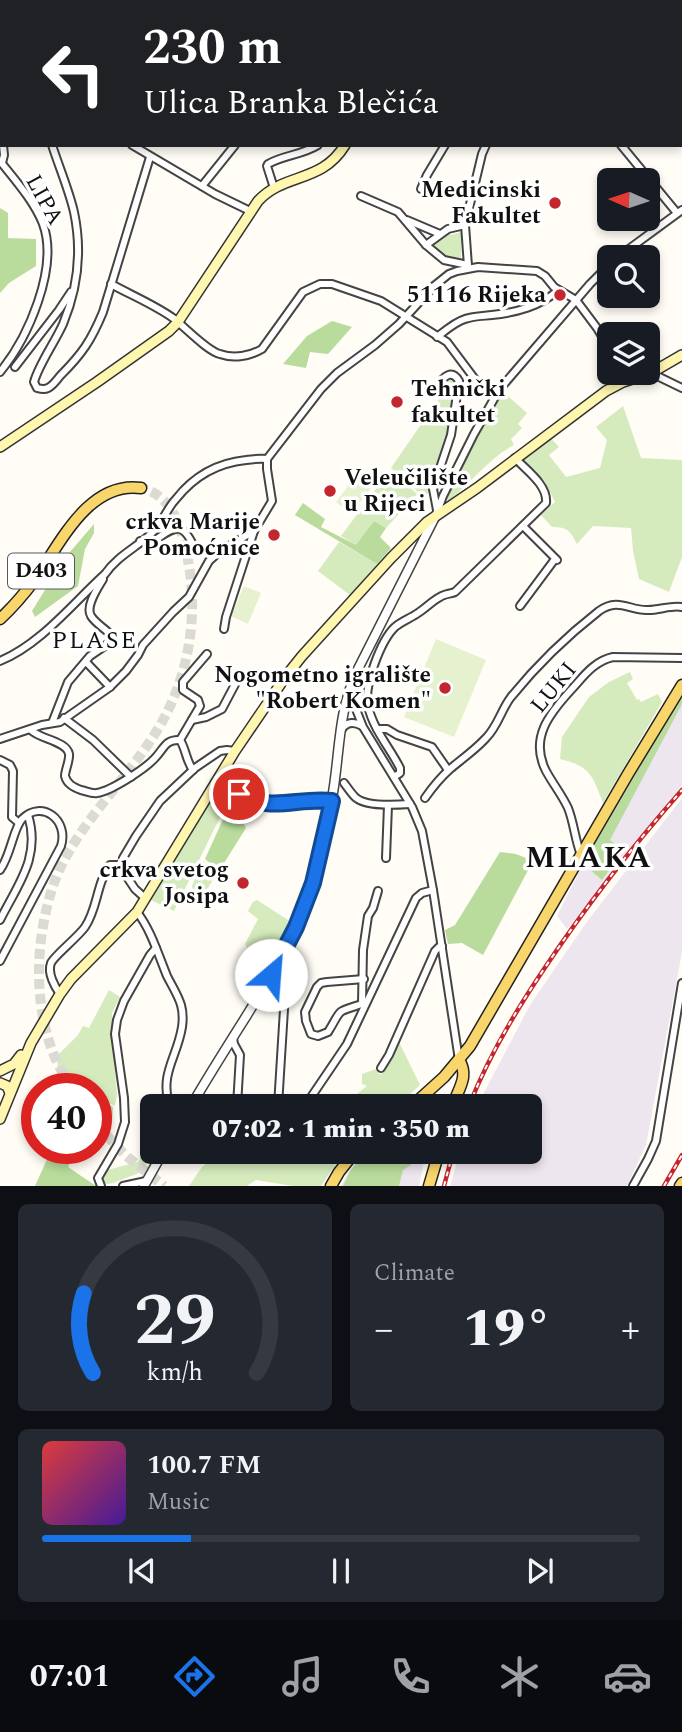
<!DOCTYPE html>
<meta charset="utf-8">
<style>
:root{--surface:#171b24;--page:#242831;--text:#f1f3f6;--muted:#9ea1a6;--line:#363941;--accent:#1a73e8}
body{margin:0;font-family:Spectral,serif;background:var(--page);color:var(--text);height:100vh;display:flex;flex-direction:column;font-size:26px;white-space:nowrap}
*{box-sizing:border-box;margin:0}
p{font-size:23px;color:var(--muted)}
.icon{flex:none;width:38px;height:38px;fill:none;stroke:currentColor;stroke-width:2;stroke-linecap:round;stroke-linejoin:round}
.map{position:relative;height:1186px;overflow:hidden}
.details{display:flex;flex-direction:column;gap:18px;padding:18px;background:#0d0f14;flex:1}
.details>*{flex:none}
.top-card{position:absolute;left:0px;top:0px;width:682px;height:147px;box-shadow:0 4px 10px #0003;background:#202124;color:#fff;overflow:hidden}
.needle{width:46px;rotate:273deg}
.controls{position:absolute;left:597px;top:168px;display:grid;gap:14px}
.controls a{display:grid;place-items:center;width:63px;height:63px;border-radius:10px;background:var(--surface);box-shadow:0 4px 10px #0003;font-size:35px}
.speed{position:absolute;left:21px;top:1073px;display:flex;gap:14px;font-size:35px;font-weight:700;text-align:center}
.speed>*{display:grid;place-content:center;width:91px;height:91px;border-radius:50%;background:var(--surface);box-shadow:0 4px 10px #0003;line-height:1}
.speed .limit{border:10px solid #d22;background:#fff;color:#111}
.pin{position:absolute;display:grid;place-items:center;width:60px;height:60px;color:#fff;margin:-30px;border:4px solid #fff;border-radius:50%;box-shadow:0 2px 7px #0007}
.me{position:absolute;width:77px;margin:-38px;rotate:27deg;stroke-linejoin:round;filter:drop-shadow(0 0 5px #0008)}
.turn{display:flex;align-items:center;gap:24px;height:147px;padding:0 28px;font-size:32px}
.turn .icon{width:91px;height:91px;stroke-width:2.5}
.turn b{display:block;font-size:49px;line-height:60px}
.big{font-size:52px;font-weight:800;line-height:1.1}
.details .card{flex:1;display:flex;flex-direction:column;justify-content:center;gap:10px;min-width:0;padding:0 24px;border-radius:10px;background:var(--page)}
.details .dial{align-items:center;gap:0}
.dial svg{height:182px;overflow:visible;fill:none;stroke:var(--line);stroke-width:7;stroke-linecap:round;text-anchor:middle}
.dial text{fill:var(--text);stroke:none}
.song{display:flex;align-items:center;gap:21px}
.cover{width:84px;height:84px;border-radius:10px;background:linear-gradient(135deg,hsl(0 70% 55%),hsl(260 70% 35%))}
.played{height:7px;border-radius:4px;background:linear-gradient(90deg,var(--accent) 25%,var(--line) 25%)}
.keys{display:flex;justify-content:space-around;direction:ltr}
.heat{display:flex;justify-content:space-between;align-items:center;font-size:38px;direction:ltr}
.details .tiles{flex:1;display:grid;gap:18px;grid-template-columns:1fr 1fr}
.card:last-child{grid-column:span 2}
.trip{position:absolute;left:140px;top:1094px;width:402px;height:70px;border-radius:10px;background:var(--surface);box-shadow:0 4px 10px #0003;font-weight:800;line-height:70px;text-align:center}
.tab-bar{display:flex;height:112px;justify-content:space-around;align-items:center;background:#090b0e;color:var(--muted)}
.tab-bar .icon{width:49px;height:49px}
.tab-bar .on{color:var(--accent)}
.tab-bar b{font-size:32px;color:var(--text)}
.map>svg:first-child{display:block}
.industrial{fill:#eee6ef}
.green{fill:#d5ebbd}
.forest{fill:#b9dc9c}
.pitch{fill:#e6f2cf}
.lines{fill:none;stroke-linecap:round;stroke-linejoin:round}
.primary-tunnel{stroke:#dbdad3;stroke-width:10;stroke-dasharray:10 5;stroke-linecap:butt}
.minor-casing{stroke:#444;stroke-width:10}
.tertiary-casing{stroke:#444;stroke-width:11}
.secondary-casing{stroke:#333;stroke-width:12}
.primary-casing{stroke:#222;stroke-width:13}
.trunk-casing{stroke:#222;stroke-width:13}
.minor{stroke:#fff;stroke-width:6}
.tertiary{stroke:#fff;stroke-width:8}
.secondary{stroke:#fff6b0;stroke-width:9}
.primary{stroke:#f9d66b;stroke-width:10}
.trunk{stroke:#f7bc64;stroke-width:10}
.rail-casing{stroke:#c4262e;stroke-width:4.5}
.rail{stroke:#fff;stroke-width:2;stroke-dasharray:5;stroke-linecap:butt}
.route-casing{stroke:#114b97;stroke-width:18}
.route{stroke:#1a73e8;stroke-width:12}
.poi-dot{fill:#c4262e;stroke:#fff;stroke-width:2.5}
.labels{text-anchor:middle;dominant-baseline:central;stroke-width:7;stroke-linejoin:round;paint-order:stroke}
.shield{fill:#fff;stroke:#585858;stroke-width:2}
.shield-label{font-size:21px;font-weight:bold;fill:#111}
.poi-label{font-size:23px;font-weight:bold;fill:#111;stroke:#fff;text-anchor:end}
.street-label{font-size:23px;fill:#111;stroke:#fff}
.neighbourhood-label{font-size:24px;letter-spacing:2px;fill:#111;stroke:#fff}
.district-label{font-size:30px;font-weight:bold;letter-spacing:2px;fill:#111;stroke:#fff}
</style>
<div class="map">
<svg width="682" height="1186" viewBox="0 0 682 1186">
<rect width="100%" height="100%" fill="#fffdf5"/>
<g class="industrial">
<polygon points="682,695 682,786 567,929 557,916 583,864"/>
<polygon points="682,798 682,952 646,1145 627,1186 450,1186 460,1152 530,1152 530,1106 477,1106 530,1005 586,923"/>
<polygon points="365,1152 426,1152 419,1186 341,1186 350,1170"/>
</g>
<g class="green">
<polygon points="449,232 451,235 461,232 461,260 445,257 431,246"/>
<polygon points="450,377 456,383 449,434 429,491 425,498 391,468 440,397 443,383"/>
<path d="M502,391L527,413L518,424L522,428L511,439L514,445C490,457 470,484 449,500L447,499C464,463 480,424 502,391Z"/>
<path d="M623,406L641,458L682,460V557L669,592L639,579L633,551L631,528L593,526L577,544C570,531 568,527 552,527L541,515L555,502L544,480L537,476L536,472L521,457L549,436L559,447L549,455L566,477L600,468L607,440L596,427Z"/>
<polygon points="390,470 417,494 386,528 374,521 357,546 341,536"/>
<polygon points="339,542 377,564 350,595 318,571"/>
<path d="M630,672L633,679L627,683L637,700L639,699L641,702L658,694L662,702L603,803C593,776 590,766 560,759L562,737L589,697L609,682Z"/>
<polygon points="217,791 230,797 174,911 151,900"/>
<polygon points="203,861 214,868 217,873 200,901 194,895 192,886"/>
<polygon points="257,900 291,922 266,968 262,967 254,962 254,952 247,948 245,944 258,919 248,911 253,902"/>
<polygon points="109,990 120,997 112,1013 112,1036 117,1095 115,1106 96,1097 96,1088 59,1088 57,1056 78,1035 83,1026 89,1028"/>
<polygon points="399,1042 420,1085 396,1106 350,1106 357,1094 367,1086 362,1084 362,1074 376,1069 380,1075 386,1069"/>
<polygon points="221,1152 344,1152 321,1186 293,1186 256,1180 247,1186 189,1186 202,1167"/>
<polygon points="141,1157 148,1161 139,1173 113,1183 108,1184 104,1183 102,1179 107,1170 138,1162"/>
</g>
<g class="forest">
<polygon points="0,208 8,213 8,238 36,239 36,266 9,283 0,293"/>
<polygon points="332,321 352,327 328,354 310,352 306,368 283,364 307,336"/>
<polygon points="303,503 325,519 321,527 356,545 374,521 386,528 380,537 391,548 377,564 295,515"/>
<polygon points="94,524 94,533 85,549 78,586 35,617 32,611 64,559"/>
<polygon points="682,695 682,704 610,840 624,850 602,880 583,864"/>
<polygon points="230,804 235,805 246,828 219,871 205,859"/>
<polygon points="500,852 516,854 533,861 483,955 462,943 448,944 445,930 455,925"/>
<polygon points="96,1099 113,1107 112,1123 96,1149 92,1148 96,1148"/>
<polygon points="40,1148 77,1148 68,1167 96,1186 35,1186 49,1155 39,1150"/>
<path d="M366,1152C381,1154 394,1151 410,1152L411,1165L403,1170L399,1186H343L350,1171Z"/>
</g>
<g class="pitch">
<polygon points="356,476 371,488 351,514 336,502"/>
<polygon points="244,586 261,593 248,624 231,616"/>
<polygon points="436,639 486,660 454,737 404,717"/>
</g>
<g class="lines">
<g class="primary-tunnel">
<path d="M71,1088C66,1079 61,1070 56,1060C33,1007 35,943 52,889C66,845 98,810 126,774C139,757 152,740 162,722C191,670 200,605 185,547C179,521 170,495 141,488"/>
<polyline points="96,1124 125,1155 164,1186"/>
</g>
<g class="minor-casing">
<g id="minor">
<polyline points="22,0 22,2"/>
<polyline points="279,0 281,2"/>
<polyline points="469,0 470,2"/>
<polyline points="612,0 612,2"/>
<polyline points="340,2 341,0"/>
<polyline points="384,2 385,0"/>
<polyline points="666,2 676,0"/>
<polyline points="681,41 682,42"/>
<polyline points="681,107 682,109"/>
<polyline points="0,118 2,136"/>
<path d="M52,145C59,167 69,190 74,212C82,250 78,288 63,324C55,342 39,364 34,382L37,388C41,389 44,390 48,388C52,386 57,380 60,376C82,354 91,341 103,312L150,157"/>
<polyline points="132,145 215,194 250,211"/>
<polyline points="621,145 677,213"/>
<path d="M0,161C15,180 34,201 43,224C59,268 28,338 0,372"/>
<polyline points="2,163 4,155 3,145"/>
<polyline points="202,186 235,145"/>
<path d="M274,188L267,166L268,164C284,155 302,155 318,145"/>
<polyline points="421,189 427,175 445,145"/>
<polyline points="361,196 398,212 426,245 444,260 468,265"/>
<polyline points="407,220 440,234"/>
<polyline points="426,245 448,229 465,225"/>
<polyline points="618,257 682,210"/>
<polyline points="468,266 465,225 482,154 486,145"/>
<path d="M111,284C131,295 155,305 173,318C185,327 207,351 220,354C234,359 250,356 262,349L303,292L320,284H332L381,301L447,342L486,394L496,395"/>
<path d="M437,337C446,330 455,322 465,319C473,316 483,316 492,315C514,313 542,306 558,290"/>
<polyline points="15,367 59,310 71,292"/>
<polyline points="651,373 682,388"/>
<path d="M437,510L433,489L451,435L459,381C452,369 443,376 439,386"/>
<polyline points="436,515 443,496 474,434 499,390 590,284 609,265"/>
<polyline points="523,526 557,560"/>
<path d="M140,541L148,544C171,532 181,513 196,552"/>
<polyline points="520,606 555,559"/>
<polyline points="224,629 226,617 254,531 272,501 267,469 267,459"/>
<path d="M0,661C41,644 72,604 105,574C118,555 138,547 154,531C163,522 167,508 176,499C194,476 217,463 246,460C253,459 260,458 267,459L321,389L337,373L375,345L399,324L434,286L449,274L457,271L478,267L537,271L545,276L554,287L576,300L597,328L609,348"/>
<polyline points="86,662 110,687"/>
<polyline points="350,694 363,727 412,807 422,831 433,890 459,1060"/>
<polyline points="64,718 93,740 131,777"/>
<polyline points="192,720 206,717 222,709 240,675 250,679"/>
<path d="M52,723L68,682L90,656L112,641V636C106,629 96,624 91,616C85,606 98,588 103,579"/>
<path d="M342,729C347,721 355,722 362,726"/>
<polyline points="377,729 387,729 397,735 432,747 448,770"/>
<path d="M31,730C39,739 67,741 69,754C70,760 65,770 65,776C67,784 73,787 81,790C86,791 92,794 97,793C111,791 145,769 155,758C164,749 165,739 180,740"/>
<polyline points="0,739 42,725 60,722 110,687 126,671 138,655 143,645 173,612 189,597 209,561 219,552 254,531"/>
<polyline points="0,760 10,765 13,771 12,817 19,823"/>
<path d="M193,770C186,761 186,749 180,740L200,706L198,700L183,690V682L207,654"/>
<path d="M223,771C230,778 231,788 239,794C266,814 302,797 332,801"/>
<path d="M394,777L400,773V768C390,748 373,729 368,706C363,687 381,640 395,627C402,621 411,618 418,613C426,608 432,601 440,597C444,594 450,594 455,592L546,503C548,485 526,470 515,458"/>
<path d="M344,783C347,787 351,793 355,797C365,807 396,805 410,804"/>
<path d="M425,798C432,788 441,777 450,769C462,759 475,750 486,738C498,726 501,710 511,697C537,665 567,636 599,611C619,597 629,611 648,610C660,610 671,605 682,607"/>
<path d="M581,855C575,840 574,823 568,808C562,795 553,784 546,771C529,738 550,713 571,690C583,677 594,661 613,657L682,658"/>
<polyline points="386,858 388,805"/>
<path d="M0,870C11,855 13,829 22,819C42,799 69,820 61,846L0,961"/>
<polyline points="145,898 135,889 127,877 122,865 123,858 136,836 160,801 195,768 220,751 227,750 235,751"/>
<path d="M137,912C151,930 158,954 167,976C172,986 178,995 181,1005C183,1012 183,1020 182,1027C177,1058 160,1072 169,1106"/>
<path d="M0,920C18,884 41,857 28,815"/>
<polyline points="269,980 283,989 285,993 278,1106"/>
<path d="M60,994C55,987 47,973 51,963C54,956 78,937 85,927C98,908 96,884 110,865H122"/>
<path d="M362,1004C334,1013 343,1008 328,1032L318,1036L311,1034L306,1021L305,1012L317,987L321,983L327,982L364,979"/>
<polyline points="364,1005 362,1004 363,950 368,916 373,908 378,891"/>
<polyline points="233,1038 234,1044 240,1055 237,1106"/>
<polyline points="381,1068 389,1055 435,951 439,947 442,946"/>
<polyline points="305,1106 347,1044 416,898 422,893 433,890"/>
<polyline points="101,1186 98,1178 118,1144 125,1122 124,1098 115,1034 117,1020 124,1001 150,955 156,948"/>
<polyline points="123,1186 146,1181"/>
<polyline points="633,1186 648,1159 656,1141 682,983"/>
</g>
</g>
<g class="tertiary-casing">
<g id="tertiary">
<path d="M191,1106C209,1075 228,1045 247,1015C274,971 302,925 315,875C323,846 330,816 334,786C340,745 339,710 357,671L436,515"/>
<polyline points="144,1186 163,1152"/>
</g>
</g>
<g class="secondary-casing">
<g id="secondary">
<polyline points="433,2 433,0"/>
<path d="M0,447L97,382L169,331L178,322L258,201C285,172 321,184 345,145"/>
<polyline points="0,1071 14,1064 21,1055"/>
<polyline points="0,1083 7,1086 10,1093"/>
<polyline points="0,1119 31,1043 60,994 71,979 137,912 235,751 286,676 302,656 391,558 427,522 477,488 606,391 623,382 651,373 682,355"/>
</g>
</g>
<g class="primary-casing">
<g id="primary">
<path d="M0,619C13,607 25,593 36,578C61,542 89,481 141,488"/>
<polyline points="412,1106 444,1077 470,1046 628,774 682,685"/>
<path d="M453,1106C457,1090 470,1077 459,1060"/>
<polyline points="331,1186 339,1172 355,1152"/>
<polyline points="429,1186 439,1152"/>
<polyline points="680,1186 682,1183"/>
</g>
</g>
<g class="trunk-casing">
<g id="trunk">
<polyline points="207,2 209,0"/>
<polyline points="220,2 222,0"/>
<polyline points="0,86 2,86"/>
<polyline points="0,97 2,97"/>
</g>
</g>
<use href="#minor" class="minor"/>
<use href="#tertiary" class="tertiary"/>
<use href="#secondary" class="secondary"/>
<use href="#primary" class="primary"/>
<use href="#trunk" class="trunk"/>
<g class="rail-casing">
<g id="rail">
<path d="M469,1106C488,1057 515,1012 544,969C586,906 632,847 682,790"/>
<polyline points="444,1186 453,1152"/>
<polyline points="664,1186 682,1155"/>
</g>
</g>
<use href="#rail" class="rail"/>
</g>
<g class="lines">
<g class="route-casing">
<path id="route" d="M239,794C272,813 297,797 332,801L313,883L296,927L271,975"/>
</g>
<use href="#route" class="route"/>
</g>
<g class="poi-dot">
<circle cx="555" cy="203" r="7"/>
<circle cx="560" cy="295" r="7"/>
<circle cx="397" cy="402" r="7"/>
<circle cx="330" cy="491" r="7"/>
<circle cx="274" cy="535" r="7"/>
<circle cx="445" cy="688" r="7"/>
<circle cx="243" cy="883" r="7"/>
</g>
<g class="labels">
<rect class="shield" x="8" y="553.5" width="66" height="35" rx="5"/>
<g class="shield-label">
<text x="41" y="571">D403</text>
</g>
<g class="poi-label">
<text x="541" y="190">Medicinski<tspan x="541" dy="26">Fakultet</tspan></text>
<text x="546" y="295">51116 Rijeka</text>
<text x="411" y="389" text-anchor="start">Tehnički<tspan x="411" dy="26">fakultet</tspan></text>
<text x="344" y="478" text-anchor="start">Veleučilište<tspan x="344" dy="26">u Rijeci</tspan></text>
<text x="260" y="522">crkva Marije<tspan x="260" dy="26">Pomoćnice</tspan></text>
<text x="431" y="675">Nogometno igralište<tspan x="431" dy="26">"Robert Komen"</tspan></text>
<text x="229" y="870">crkva svetog<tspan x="229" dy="26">Josipa</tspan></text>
</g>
<g class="street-label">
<text transform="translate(44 200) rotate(61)">LIPA</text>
<text transform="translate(554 688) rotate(-51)">LUKI</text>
</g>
<g class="neighbourhood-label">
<text x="95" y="641">PLASE</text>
</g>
<g class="district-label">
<text x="589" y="858">MLAKA</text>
</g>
</g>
</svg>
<div class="controls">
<a><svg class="needle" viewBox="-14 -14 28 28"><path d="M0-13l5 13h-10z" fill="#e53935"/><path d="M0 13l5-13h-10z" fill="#9ea1a6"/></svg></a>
<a><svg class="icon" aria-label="search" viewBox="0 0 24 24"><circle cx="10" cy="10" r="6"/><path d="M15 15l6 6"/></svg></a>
<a><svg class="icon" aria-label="layers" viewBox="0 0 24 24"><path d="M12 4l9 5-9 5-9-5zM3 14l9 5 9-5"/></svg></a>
</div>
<div class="speed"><div class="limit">40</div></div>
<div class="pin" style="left:239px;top:794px;background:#d93025"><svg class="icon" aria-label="arrive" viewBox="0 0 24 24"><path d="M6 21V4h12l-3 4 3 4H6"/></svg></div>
<svg class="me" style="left:271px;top:975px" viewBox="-20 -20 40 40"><circle r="19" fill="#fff"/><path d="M0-13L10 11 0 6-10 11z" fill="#1a73e8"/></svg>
<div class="trip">07:02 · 1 min · 350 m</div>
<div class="top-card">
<div class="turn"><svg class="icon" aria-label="left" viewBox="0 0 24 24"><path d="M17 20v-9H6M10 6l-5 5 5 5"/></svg><div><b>230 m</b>Ulica Branka Blečića</div></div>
</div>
</div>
<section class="details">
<div class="tiles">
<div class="card dial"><svg viewBox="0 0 100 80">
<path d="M14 69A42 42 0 1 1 86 69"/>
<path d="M14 69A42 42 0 0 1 10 34" stroke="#1a73e8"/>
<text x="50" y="56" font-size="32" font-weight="700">29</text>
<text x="50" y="72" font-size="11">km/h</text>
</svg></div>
<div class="card"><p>Climate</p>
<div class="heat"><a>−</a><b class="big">19°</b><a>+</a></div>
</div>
<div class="card">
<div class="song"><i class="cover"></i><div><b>100.7 FM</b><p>Music</p></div></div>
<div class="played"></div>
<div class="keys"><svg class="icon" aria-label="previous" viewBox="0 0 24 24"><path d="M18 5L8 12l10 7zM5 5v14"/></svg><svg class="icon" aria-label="pause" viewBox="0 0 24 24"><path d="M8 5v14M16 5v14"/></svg><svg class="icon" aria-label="next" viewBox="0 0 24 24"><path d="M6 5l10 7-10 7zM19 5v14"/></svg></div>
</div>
</div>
</section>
<nav class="tab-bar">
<b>07:01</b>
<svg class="icon on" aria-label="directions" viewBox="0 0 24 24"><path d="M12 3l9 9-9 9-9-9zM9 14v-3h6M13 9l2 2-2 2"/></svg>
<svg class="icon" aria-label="music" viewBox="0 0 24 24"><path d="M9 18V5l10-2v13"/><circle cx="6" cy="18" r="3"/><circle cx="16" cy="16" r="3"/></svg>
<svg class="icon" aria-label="phone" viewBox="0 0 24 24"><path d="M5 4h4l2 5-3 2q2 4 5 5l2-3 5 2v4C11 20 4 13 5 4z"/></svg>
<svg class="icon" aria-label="climate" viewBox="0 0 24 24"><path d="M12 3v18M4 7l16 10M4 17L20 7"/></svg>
<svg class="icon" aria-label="car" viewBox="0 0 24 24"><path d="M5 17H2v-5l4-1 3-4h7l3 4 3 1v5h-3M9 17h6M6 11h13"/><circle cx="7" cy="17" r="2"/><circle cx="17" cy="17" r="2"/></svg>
</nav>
